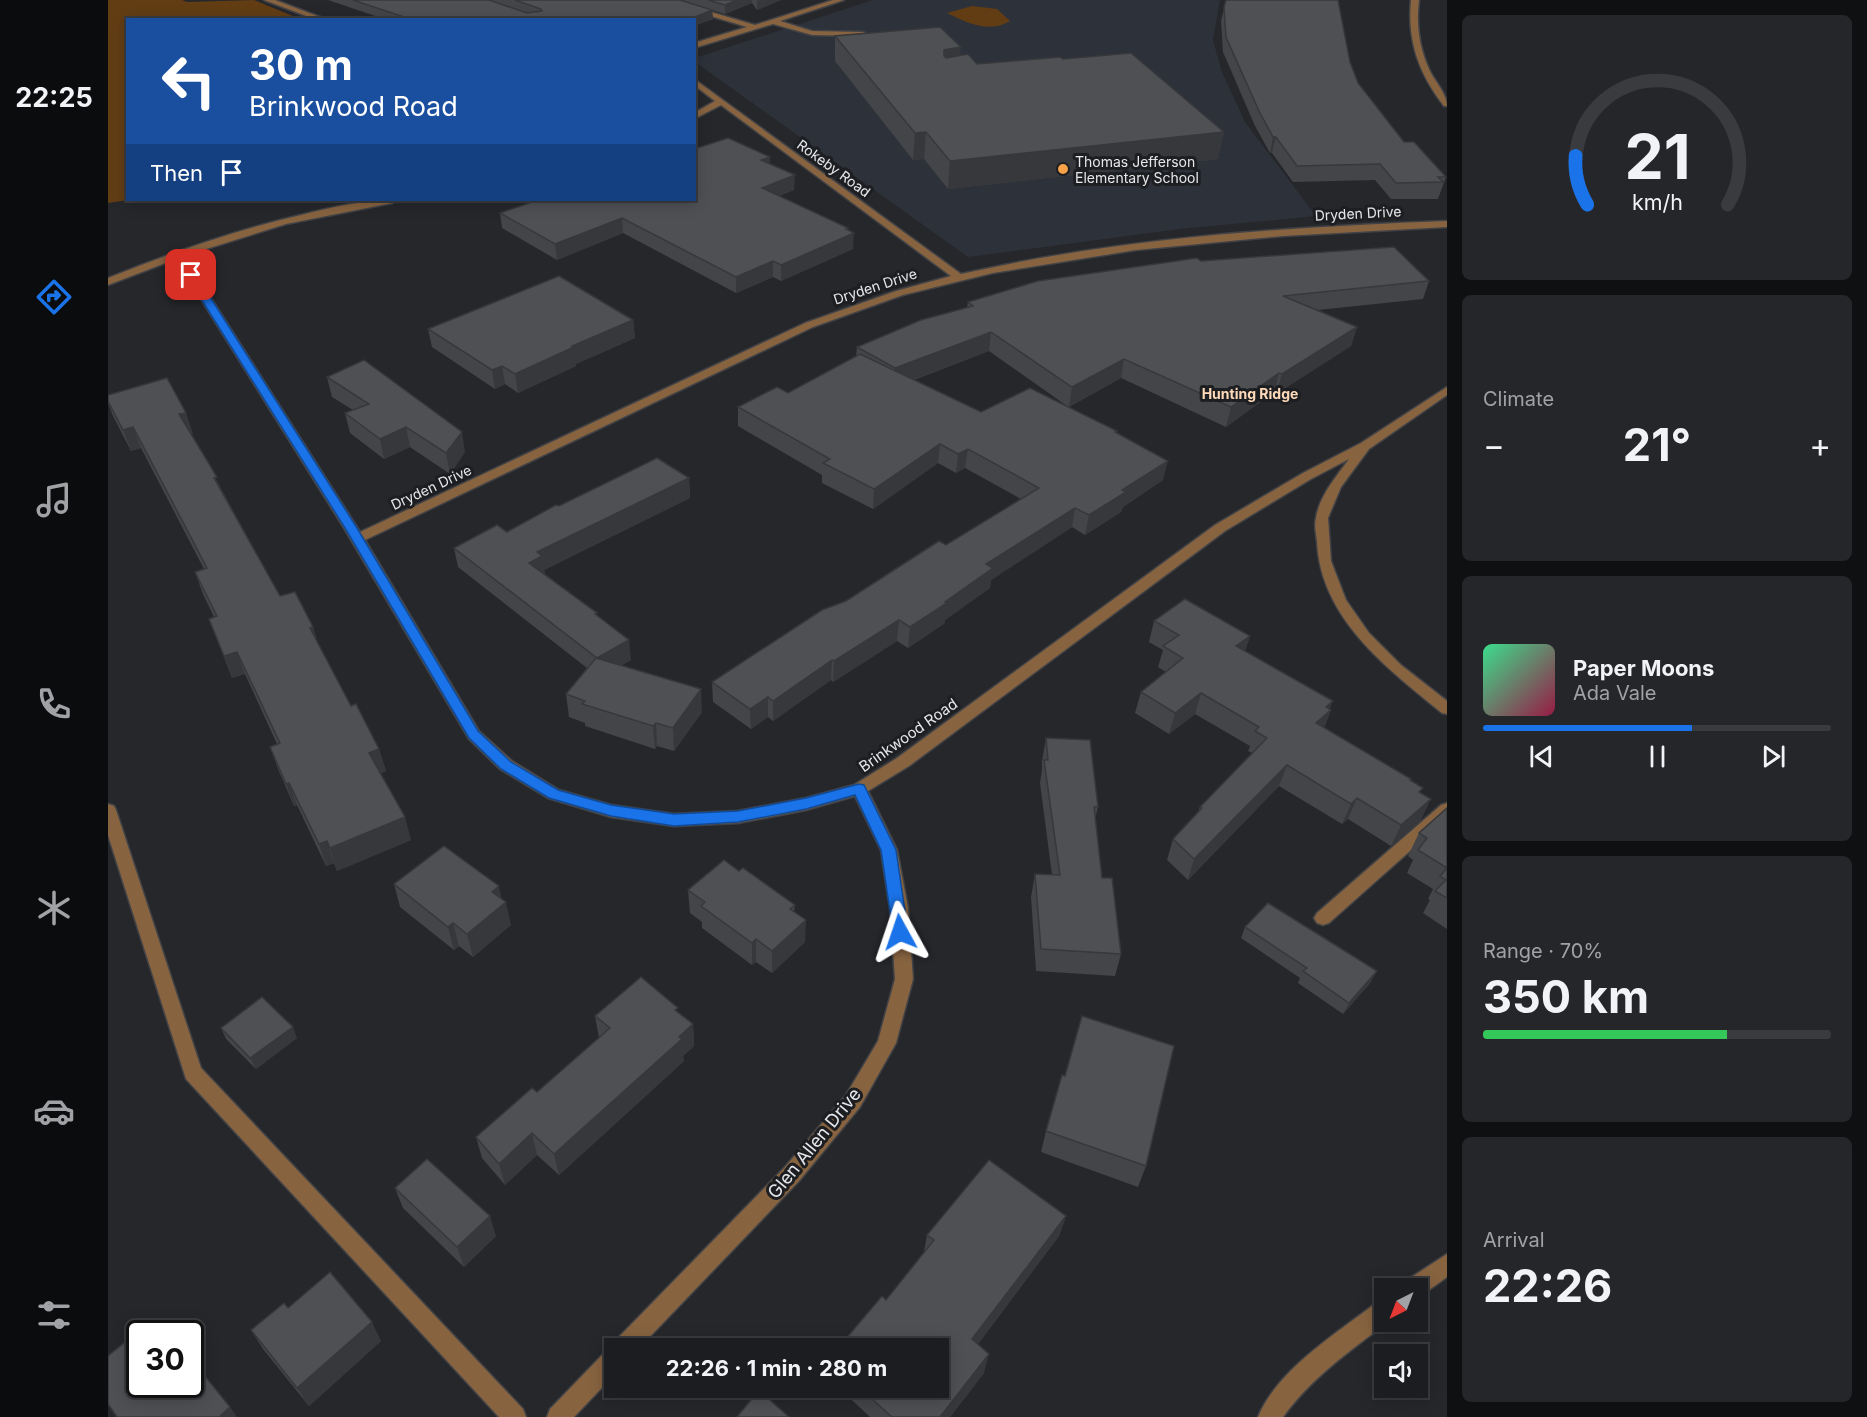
<!DOCTYPE html>
<meta charset="utf-8">
<style>
:root{--surface:#1c1d20;--page:#252629;--text:#f1f3f6;--muted:#a0a2a5;--line:#3a3b3e;--accent:#1a73e8}
body{margin:0;font-family:Inter,sans-serif;background:var(--page);color:var(--text);height:100vh;display:flex;flex-direction:column;font-size:22px;white-space:nowrap}
*{box-sizing:border-box;margin:0}
p{font-size:20px;color:var(--muted)}
.icon{flex:none;width:33px;height:33px;fill:none;stroke:currentColor;stroke-width:2;stroke-linecap:round;stroke-linejoin:round}
.map{position:relative;flex:1;overflow:hidden}
.side{display:flex;flex-direction:column;gap:15px;padding:15px;background:#0f1012;width:420px}
.side>*{flex:none}
.hud{position:absolute;left:18px;top:18px;width:570px;height:183px;border-radius:0px;box-shadow:0 3px 15px #0003,0 0 0 2px var(--line);background:#1a4fa0;color:#fff;overflow:hidden}
.needle{width:39px;rotate:222deg}
.buttons{position:absolute;left:1266px;top:1278px;display:grid;gap:12px}
.buttons a{display:grid;place-items:center;width:54px;height:54px;border-radius:0px;background:var(--surface);box-shadow:0 3px 15px #0003,0 0 0 2px var(--line);font-size:30px}
.speed{position:absolute;left:18px;top:1320px;display:flex;gap:12px;font-size:30px;font-weight:700;text-align:center}
.speed>*{display:grid;place-content:center;width:78px;height:78px;border-radius:50%;background:var(--surface);box-shadow:0 3px 15px #0003,0 0 0 2px var(--line);line-height:1}
.speed .limit{border:3px solid #111;border-radius:9px;background:#fff;color:#111}
.pin{position:absolute;display:grid;place-items:center;width:51px;height:51px;color:#fff;margin:-26px;border-radius:12px;box-shadow:0 3px 9px #0006}
.me{position:absolute;width:66px;margin:-33px;rotate:355deg;stroke-linejoin:round;filter:drop-shadow(0 0 4px #0008)}
.turn{display:flex;align-items:center;gap:21px;height:126px;padding:0 24px;font-size:27px}
.turn .icon{width:78px;height:78px;stroke-width:2.5}
.turn b{display:block;font-size:42px;line-height:51px}
.then{display:flex;align-items:center;height:57px;padding:0 24px;background:#0003;gap:12px;font-size:22px}
.big{font-size:45px;font-weight:700;line-height:1.1}
.side .tile{flex:1;display:flex;flex-direction:column;justify-content:center;gap:9px;min-width:0;padding:0 21px;border-radius:9px;background:var(--page)}
.side .dial{align-items:center;gap:0}
.dial svg{height:156px;overflow:visible;fill:none;stroke:var(--line);stroke-width:7;stroke-linecap:round;text-anchor:middle}
.dial text{fill:var(--text);stroke:none}
.song{display:flex;align-items:center;gap:18px}
.cover{width:72px;height:72px;border-radius:9px;background:linear-gradient(135deg,hsl(150 70% 55%),hsl(340 70% 35%))}
.played{height:6px;border-radius:3px;background:linear-gradient(90deg,var(--accent) 60%,var(--line) 60%)}
.keys{display:flex;justify-content:space-around;direction:ltr}
.heat{display:flex;justify-content:space-between;align-items:center;font-size:33px;direction:ltr}
.charge{height:9px;border-radius:4px;background:linear-gradient(90deg,#34c759 70%,var(--line) 0)}
.trip{position:absolute;left:496px;top:1338px;width:345px;height:60px;border-radius:0px;background:var(--surface);box-shadow:0 3px 15px #0003,0 0 0 2px var(--line);font-weight:700;line-height:60px;text-align:center}
main{display:flex;flex:1;min-height:0}
.menu{display:flex;flex-direction:column;width:108px;justify-content:space-around;align-items:center;background:#0b0c0d;color:var(--muted)}
.menu .icon{width:42px;height:42px}
.menu .selected{color:var(--accent)}
.menu b{font-size:27px;color:var(--text)}
.map>svg:first-child{display:block}
.built{fill:#2d313a}
.green{fill:#623d14}
.lines{fill:none;stroke-linecap:round;stroke-linejoin:round}
.minor-casing{stroke:#414246;stroke-width:3}
.minor{fill:#876340;fill-rule:evenodd}
.wall{fill:#434548;fill-rule:evenodd}
.shaded-wall{fill:#37383b}
.building{fill:#4e5054;stroke:#37383b;stroke-width:1.5}
.route{fill:#1a73e8;stroke:#114b97;stroke-width:1.5}
.poi-dot{fill:#f7a248;stroke:#1c1e21;stroke-width:2}
.labels{text-anchor:middle;dominant-baseline:central;stroke-width:6;stroke-linejoin:round;paint-order:stroke}
.far-poi-label{font-size:14px;fill:#e6e7ea;stroke:#1c1e21;text-anchor:start}
.far-street-label{font-size:14px;fill:#e6e7ea;stroke:#1c1e21}
.far-neighbourhood-label{font-size:14px;font-weight:bold;fill:#ffdab9;stroke:#1c1e21}
.street-label{font-size:15px;fill:#e6e7ea;stroke:#1c1e21}
.near-street-label{font-size:18px;fill:#e6e7ea;stroke:#1c1e21}
</style>
<main>
<nav class="menu">
<b>22:25</b>
<svg class="icon selected" aria-label="directions" viewBox="0 0 24 24"><path d="M12 3l9 9-9 9-9-9zM9 14v-3h6M13 9l2 2-2 2"/></svg>
<svg class="icon" aria-label="music" viewBox="0 0 24 24"><path d="M9 18V5l10-2v13"/><circle cx="6" cy="18" r="3"/><circle cx="16" cy="16" r="3"/></svg>
<svg class="icon" aria-label="phone" viewBox="0 0 24 24"><path d="M5 4h4l2 5-3 2q2 4 5 5l2-3 5 2v4C11 20 4 13 5 4z"/></svg>
<svg class="icon" aria-label="climate" viewBox="0 0 24 24"><path d="M12 3v18M4 7l16 10M4 17L20 7"/></svg>
<svg class="icon" aria-label="car" viewBox="0 0 24 24"><path d="M5 17H2v-5l4-1 3-4h7l3 4 3 1v5h-3M9 17h6M6 11h13"/><circle cx="7" cy="17" r="2"/><circle cx="17" cy="17" r="2"/></svg>
<svg class="icon" aria-label="filters" viewBox="0 0 24 24"><path d="M4 7h16M4 17h16"/><circle cx="9" cy="7" r="2"/><circle cx="15" cy="17" r="2"/></svg>
</nav>
<div class="map">
<svg width="1339" height="1417" viewBox="0 0 1339 1417">
<rect width="100%" height="100%" fill="#26272b"/>
<polygon class="built" points="765,0 1112,0 1105,40 1114,72 1137,122 1208,216 1072,229 860,257 587,62 587,58"/>
<g class="green">
<polygon points="0,0 74,0 79,2 146,0 192,19 20,20 20,200 0,203"/>
<path d="M864,6L889,9L902,21C881,34 857,22 839,13Z"/>
</g>
<g class="lines">
<g class="minor-casing">
<g id="minor">
<polygon points="156,0 167,0 220,20 209,20"/>
<polygon points="550,0 562,0 647,25 725,0 736,0 672,21 704,31 755,32 759,34 755,36 704,35 665,24 586,48 586,43 639,27"/>
<path d="M1303,0H1311C1308,24 1311,47 1321,69C1326,81 1339,93 1339,106H1336C1311,74 1299,41 1303,0Z"/>
<path d="M586,79L853,274C1012,238 1177,227 1339,221V227L1175,236L1028,250L885,273L795,295L705,327L257,540L371,731L404,761L451,790L503,805L566,814L630,811L698,798L746,785L789,758L1107,525L1195,473L1253,443L1339,387V395L1261,449L1233,487L1220,518L1223,561L1238,600L1261,633L1293,665L1339,701V714L1334,713C1279,668 1212,618 1209,541C1208,534 1206,525 1208,518C1211,496 1229,476 1241,459L1203,479L1117,531L801,766L760,791L789,850L800,908L805,979L788,1043L752,1107L691,1181L531,1348H507V1374L466,1417H439L442,1409L499,1350L505,1348L508,1340L677,1167L738,1095L770,1041L787,979L782,908L773,850L747,796L698,810L630,823L566,826L503,817L440,798L392,769L361,739L236,528L68,259L0,285V278C63,253 127,230 193,215C224,207 256,200 288,200L284,203L178,224L76,256L252,532L697,323L788,291L843,276L613,105L586,119V113L607,101L586,85Z"/>
<polygon points="1339,803 1339,818 1221,923 1215,925 1209,923 1206,918 1209,913 1333,805"/>
<polygon points="0,804 6,806 8,810 93,1068 415,1409 418,1417 391,1417 78,1079 0,835"/>
<polygon points="1339,1254 1339,1277 1310,1298 1310,1288 1297,1288 1299,1280"/>
<path d="M1276,1300V1322H1280C1242,1351 1203,1378 1175,1417H1150C1169,1370 1229,1333 1268,1303Z"/>
</g>
</g>
<use href="#minor" class="minor"/>
</g>
<g class="wall">
<polygon points="220,0 673,0 649,10 644,3 617,14 604,10 605,19 586,26 586,20 279,20"/>
<polygon points="1118,0 1242,62 1250,83 1296,142 1338,177 1330,199 1283,199 1267,180 1185,182 1164,153 1162,153 1147,126 1115,52 1113,21"/>
<polygon points="727,36 852,56 869,64 955,59 1116,132 1110,159 840,189 816,159 805,160 727,61"/>
<polygon points="662,157 662,164 686,190 671,196 740,230 745,249 673,281 665,277 628,293 515,233 449,260 394,228 392,213"/>
<path d="M1093,261L1321,281L1315,299L1210,310L1249,327L1243,346L1168,394L1166,392L1118,427L1013,378L961,407L1009,433L1055,480L1015,507L1013,512L977,535L964,527L883,580L882,588L837,620V623L800,648L789,641L725,682L723,680L665,721L660,717L643,729L605,702L604,682L738,601L838,545L913,499L857,468L848,473L830,463L765,509L714,483V475L630,426V407L680,393L748,356L749,347L859,308L860,302ZM881,351L959,406L873,412L806,380Z"/>
<polygon points="525,320 527,338 468,364 468,366 410,393 397,384 387,389 324,347 320,329"/>
<polygon points="219,377 357,452 342,474 302,447 276,459 242,433 237,413 245,410 224,397"/>
<polygon points="0,395 85,434 83,434 172,596 205,627 210,645 243,706 271,749 278,771 273,773 303,840 229,871 226,863 218,866 189,805 186,806 170,769 162,747 169,744 137,674 124,678 101,619 106,617 95,594 87,572 96,569 33,448 23,451 5,416 0,403"/>
<polygon points="581,478 582,498 436,570 437,574 489,613 489,615 523,660 514,665 594,712 566,751 549,746 547,749 477,726 477,723 461,717 458,694 479,668 350,567 346,548 399,532 451,506"/>
<polygon points="1046,621 1142,636 1137,651 1223,710 1216,728 1302,780 1313,793 1313,820 1283,846 1240,819 1234,824 1171,786 1080,880 1059,860 1065,839 1090,812 1092,807 1144,753 1140,751 1142,746 1087,714 1061,734 1027,713 1033,692 1058,672 1050,667 1055,650 1041,642"/>
<polygon points="938,738 990,807 987,819 994,878 1013,954 1007,976 928,971 923,897 927,874 944,875 932,783 934,770 934,761"/>
<polygon points="1339,808 1339,929 1315,913 1322,900 1320,899 1325,889 1299,873 1305,860 1300,856 1311,833"/>
<polygon points="631,871 687,905 686,912 697,942 664,973 648,962 644,965 594,928 594,922 582,913 580,890"/>
<polygon points="286,884 393,898 403,925 365,957 351,946 346,950 292,907"/>
<polygon points="1137,927 1263,982 1235,1014 1190,983 1192,978 1133,938"/>
<polygon points="571,1013 585,1024 586,1046 575,1056 576,1061 451,1175 429,1155 397,1185 374,1158 368,1137 429,1092 491,1038 487,1016"/>
<polygon points="113,1028 189,1038 148,1069 118,1039"/>
<polygon points="938,1131 1038,1166 1030,1187 933,1152"/>
<polygon points="287,1188 388,1236 356,1267 295,1208"/>
<polygon points="958,1216 951,1236 870,1344 876,1373 842,1417 762,1417 731,1388 831,1388 778,1300 816,1252 819,1235"/>
<polygon points="180,1308 273,1341 201,1406 155,1349 143,1330"/>
</g>
<g class="shaded-wall">
<polygon points="629,0 644,0 644,3 617,14 617,5"/>
<polygon points="651,0 673,0 649,10 649,1"/>
<polygon points="604,10 605,19 586,26 586,20 580,20"/>
<polygon points="853,47 851,73 834,81 836,50"/>
<polygon points="818,132 816,159 805,160 807,133"/>
<polygon points="1116,132 1110,159 840,189 842,161"/>
<polygon points="1165,137 1168,137 1164,153 1162,153"/>
<polygon points="662,157 662,172 653,160"/>
<polygon points="687,175 686,190 654,203 654,188"/>
<polygon points="514,218 515,233 449,260 447,244"/>
<polygon points="740,228 740,235 746,233 745,249 673,281 673,265"/>
<polygon points="665,261 665,277 628,293 628,277"/>
<polygon points="525,320 527,338 468,364 468,366 410,393 407,374 464,346"/>
<polygon points="1249,327 1243,346 1168,394 1174,374"/>
<polygon points="883,332 881,351 786,387 787,368"/>
<polygon points="1016,359 1013,378 961,407 964,387"/>
<polygon points="394,366 397,384 387,389 384,370"/>
<polygon points="1171,373 1166,392 1118,427 1123,407"/>
<polygon points="78,413 85,434 79,435 71,414"/>
<polygon points="25,427 33,448 23,451 15,430"/>
<polygon points="298,427 302,447 276,459 272,439"/>
<polygon points="354,432 357,452 342,474 338,453"/>
<polygon points="832,444 830,463 765,509 766,489"/>
<polygon points="860,449 857,468 848,473 850,454"/>
<polygon points="1060,461 1055,480 1015,507 1013,512 977,535 981,515 1014,490"/>
<polygon points="581,478 582,498 436,570 437,576 421,563 429,552"/>
<polygon points="967,508 964,527 883,580 882,588 837,620 837,623 800,648 802,627 837,602 878,564"/>
<polygon points="791,620 789,641 725,682 726,661"/>
<polygon points="205,627 212,649 202,628"/>
<polygon points="1142,636 1135,656 1128,646"/>
<polygon points="521,640 523,660 492,678 489,658"/>
<polygon points="129,652 137,674 124,678 116,656"/>
<polygon points="724,660 723,680 665,721 665,701"/>
<polygon points="593,689 594,712 566,751 565,728"/>
<polygon points="1093,693 1087,714 1061,734 1067,713"/>
<polygon points="660,697 660,717 643,729 642,709"/>
<polygon points="1225,701 1221,711 1223,710 1215,731 1208,723 1218,707"/>
<polygon points="548,723 549,746 547,749 545,726"/>
<polygon points="271,749 278,771 268,775 261,753"/>
<polygon points="1179,765 1171,786 1080,880 1086,859"/>
<polygon points="181,783 189,805 186,806 178,784"/>
<polygon points="1249,798 1240,819 1234,824 1243,804"/>
<polygon points="1323,799 1313,820 1283,846 1293,825"/>
<polygon points="297,817 303,840 229,871 222,848"/>
<polygon points="219,841 226,863 218,866 211,844"/>
<polygon points="391,886 395,905 398,902 403,925 365,957 359,934 384,892"/>
<polygon points="698,920 697,942 664,973 664,951"/>
<polygon points="345,923 351,946 346,950 340,927"/>
<polygon points="648,939 648,962 644,965 644,943"/>
<polygon points="1269,971 1263,982 1235,1014 1241,1003"/>
<polygon points="585,1024 586,1046 575,1056 576,1061 451,1175 446,1154"/>
<polygon points="185,1027 189,1038 148,1069 142,1058"/>
<polygon points="424,1133 429,1155 397,1185 391,1164"/>
<polygon points="382,1216 388,1236 356,1267 349,1247"/>
<polygon points="958,1216 951,1236 859,1358 864,1339"/>
<polygon points="264,1322 273,1341 201,1406 189,1388"/>
<polygon points="881,1354 876,1373 842,1417 832,1417"/>
<polygon points="122,1407 129,1417 111,1417"/>
</g>
<g class="building">
<polygon points="245,0 381,0 419,13 434,11 433,9 407,0 572,0 604,10 580,20 305,20"/>
<polygon points="600,0 629,0 617,5"/>
<polygon points="1118,0 1230,0 1242,62 1250,83 1296,142 1306,142 1338,177 1330,177 1335,182 1288,183 1272,164 1189,166 1168,137 1165,137 1151,111 1118,37 1116,7"/>
<polygon points="832,27 853,47 836,50 836,56 838,58 860,54 869,64 952,57 955,59 1023,53 1116,132 842,161 818,132 807,133 727,36"/>
<polygon points="620,138 662,157 653,160 687,175 654,188 740,228 738,229 746,233 673,265 665,261 628,277 514,218 447,244 392,213 430,200 586,200 586,149"/>
<polygon points="1286,247 1321,281 1175,296 1249,327 1174,374 1171,373 1123,407 1016,359 964,387 883,332 787,368 749,347 813,320 865,306 860,302 930,281 1089,258 1093,261"/>
<polygon points="451,276 525,320 464,346 466,347 407,374 394,366 384,370 320,329"/>
<polygon points="752,354 873,412 922,388 1009,431 1007,432 1060,461 1014,490 1018,492 981,515 967,508 878,564 885,568 837,602 839,603 802,627 791,620 726,661 724,660 665,701 660,697 642,709 604,682 714,610 738,601 831,541 838,545 931,488 860,449 850,454 832,444 766,489 715,463 722,459 630,407 669,387 680,393"/>
<polygon points="256,360 354,432 338,453 298,427 272,439 237,413 261,404 219,377"/>
<polygon points="59,378 78,413 71,414 109,477 106,478 172,596 187,592 205,627 202,628 243,706 248,704 271,749 261,753 297,817 222,848 219,841 211,844 181,783 178,784 162,747 172,743 129,652 116,656 101,619 109,616 87,572 99,568 25,427 15,430 0,401 0,395"/>
<polygon points="549,458 581,478 429,552 434,556 421,563 489,613 487,614 521,640 489,658 346,548 389,525 399,532 448,505 451,506"/>
<polygon points="1077,599 1142,636 1128,646 1225,701 1218,707 1223,710 1208,723 1303,779 1302,780 1315,788 1311,792 1323,799 1293,825 1249,798 1243,804 1179,765 1086,859 1065,839 1094,808 1092,807 1159,738 1147,731 1151,727 1093,693 1067,713 1033,692 1075,658 1055,646 1071,635 1046,621"/>
<polygon points="488,658 593,689 565,728 548,723 545,726 474,704 477,701 458,694"/>
<polygon points="938,738 982,740 990,807 986,807 994,878 1004,878 1013,954 933,949 927,874 952,875 936,760 940,760"/>
<polygon points="1339,808 1339,868 1310,850 1319,838 1311,833"/>
<polygon points="336,846 391,886 384,892 398,902 359,934 345,923 340,927 286,884"/>
<polygon points="616,860 631,871 635,868 687,905 682,909 698,920 664,951 648,939 644,943 593,906 597,902 580,890"/>
<polygon points="1339,868 1339,898 1327,891 1338,880 1332,876"/>
<polygon points="1160,903 1269,971 1241,1003 1195,971 1199,968 1137,927"/>
<polygon points="533,977 570,1008 567,1010 585,1024 571,1037 574,1039 446,1154 424,1133 391,1164 368,1137 424,1088 429,1092 502,1028 487,1016"/>
<polygon points="154,997 185,1027 142,1058 113,1028"/>
<polygon points="974,1016 1066,1046 1038,1166 938,1131 954,1075 957,1076"/>
<polygon points="319,1159 382,1216 349,1247 287,1188"/>
<polygon points="881,1160 958,1216 864,1339 881,1354 832,1417 784,1417 752,1388 831,1388 831,1348 730,1348 774,1296 778,1300 826,1240 819,1235"/>
<polygon points="222,1272 264,1322 189,1388 143,1330 176,1303 180,1308"/>
<polygon points="44,1320 54,1334 32,1334 32,1384 82,1384 82,1362 84,1360 122,1407 111,1417 9,1417 0,1404 0,1356"/>
<polygon points="651,1390 681,1417 629,1417"/>
</g>
<polygon class="route" points="80,273 88,275 249,528 370,731 403,762 450,790 503,805 566,814 630,811 698,798 751,784 756,785 788,850 800,932 798,936 792,938 787,936 785,932 773,850 747,795 698,809 630,822 566,826 503,816 441,798 393,769 361,738 237,528 78,275"/>
<circle class="poi-dot" cx="955" cy="169" r="6"/>
<g class="labels">
<g class="far-poi-label">
<text x="967" y="161">Thomas Jefferson<tspan x="967" dy="16">Elementary School</tspan></text>
</g>
<g class="far-street-label">
<text transform="translate(726 168) rotate(36)">Rokeby Road</text>
<text transform="translate(1250 213) rotate(-3)">Dryden Drive</text>
<text transform="translate(767 286) rotate(-18)">Dryden Drive</text>
<text transform="translate(323 487) rotate(-25)">Dryden Drive</text>
</g>
<g class="far-neighbourhood-label">
<text x="1142" y="393">Hunting Ridge</text>
</g>
<g class="street-label">
<text transform="translate(800 735) rotate(-35)">Brinkwood Road</text>
</g>
<g class="near-street-label">
<text transform="translate(706 1143) rotate(-51)">Glen Allen Drive</text>
</g>
</g>
</svg>
<div class="buttons">
<a><svg class="needle" viewBox="-14 -14 28 28"><path d="M0-13l5 13h-10z" fill="#e53935"/><path d="M0 13l5-13h-10z" fill="#a0a2a5"/></svg></a>
<a><svg class="icon" aria-label="sound" viewBox="0 0 24 24"><path d="M4 9h4l5-4v14l-5-4H4zM17 9q2 3 0 6"/></svg></a>
</div>
<div class="speed"><div class="limit">30</div></div>
<div class="pin" style="left:83px;top:275px;background:#d93025"><svg class="icon" aria-label="arrive" viewBox="0 0 24 24"><path d="M6 21V4h12l-3 4 3 4H6"/></svg></div>
<svg class="me" style="left:792px;top:932px" viewBox="-20 -20 40 40"><path d="M0-17L14 15 0 8-14 15z" fill="#1a73e8" stroke="#fff" stroke-width="4"/></svg>
<div class="trip">22:26 · 1 min · 280 m</div>
<div class="hud">
<div class="turn"><svg class="icon" aria-label="left" viewBox="0 0 24 24"><path d="M17 20v-9H6M10 6l-5 5 5 5"/></svg><div><b>30 m</b>Brinkwood Road</div></div>
<div class="then">Then<svg class="icon" aria-label="arrive" viewBox="0 0 24 24"><path d="M6 21V4h12l-3 4 3 4H6"/></svg></div>
</div>
</div>
<section class="side">
<div class="tile dial"><svg viewBox="0 0 100 80">
<path d="M14 69A42 42 0 1 1 86 69"/>
<path d="M14 69A42 42 0 0 1 8 44" stroke="#1a73e8"/>
<text x="50" y="56" font-size="32" font-weight="700">21</text>
<text x="50" y="72" font-size="11">km/h</text>
</svg></div>
<div class="tile"><p>Climate</p>
<div class="heat"><a>−</a><b class="big">21°</b><a>+</a></div>
</div>
<div class="tile">
<div class="song"><i class="cover"></i><div><b>Paper Moons</b><p>Ada Vale</p></div></div>
<div class="played"></div>
<div class="keys"><svg class="icon" aria-label="previous" viewBox="0 0 24 24"><path d="M18 5L8 12l10 7zM5 5v14"/></svg><svg class="icon" aria-label="pause" viewBox="0 0 24 24"><path d="M8 5v14M16 5v14"/></svg><svg class="icon" aria-label="next" viewBox="0 0 24 24"><path d="M6 5l10 7-10 7zM19 5v14"/></svg></div>
</div>
<div class="tile"><p>Range · 70%</p><b class="big">350 km</b><div class="charge"></div></div>
<div class="tile"><p>Arrival</p><b class="big">22:26</b></div>
</section>
</main>
